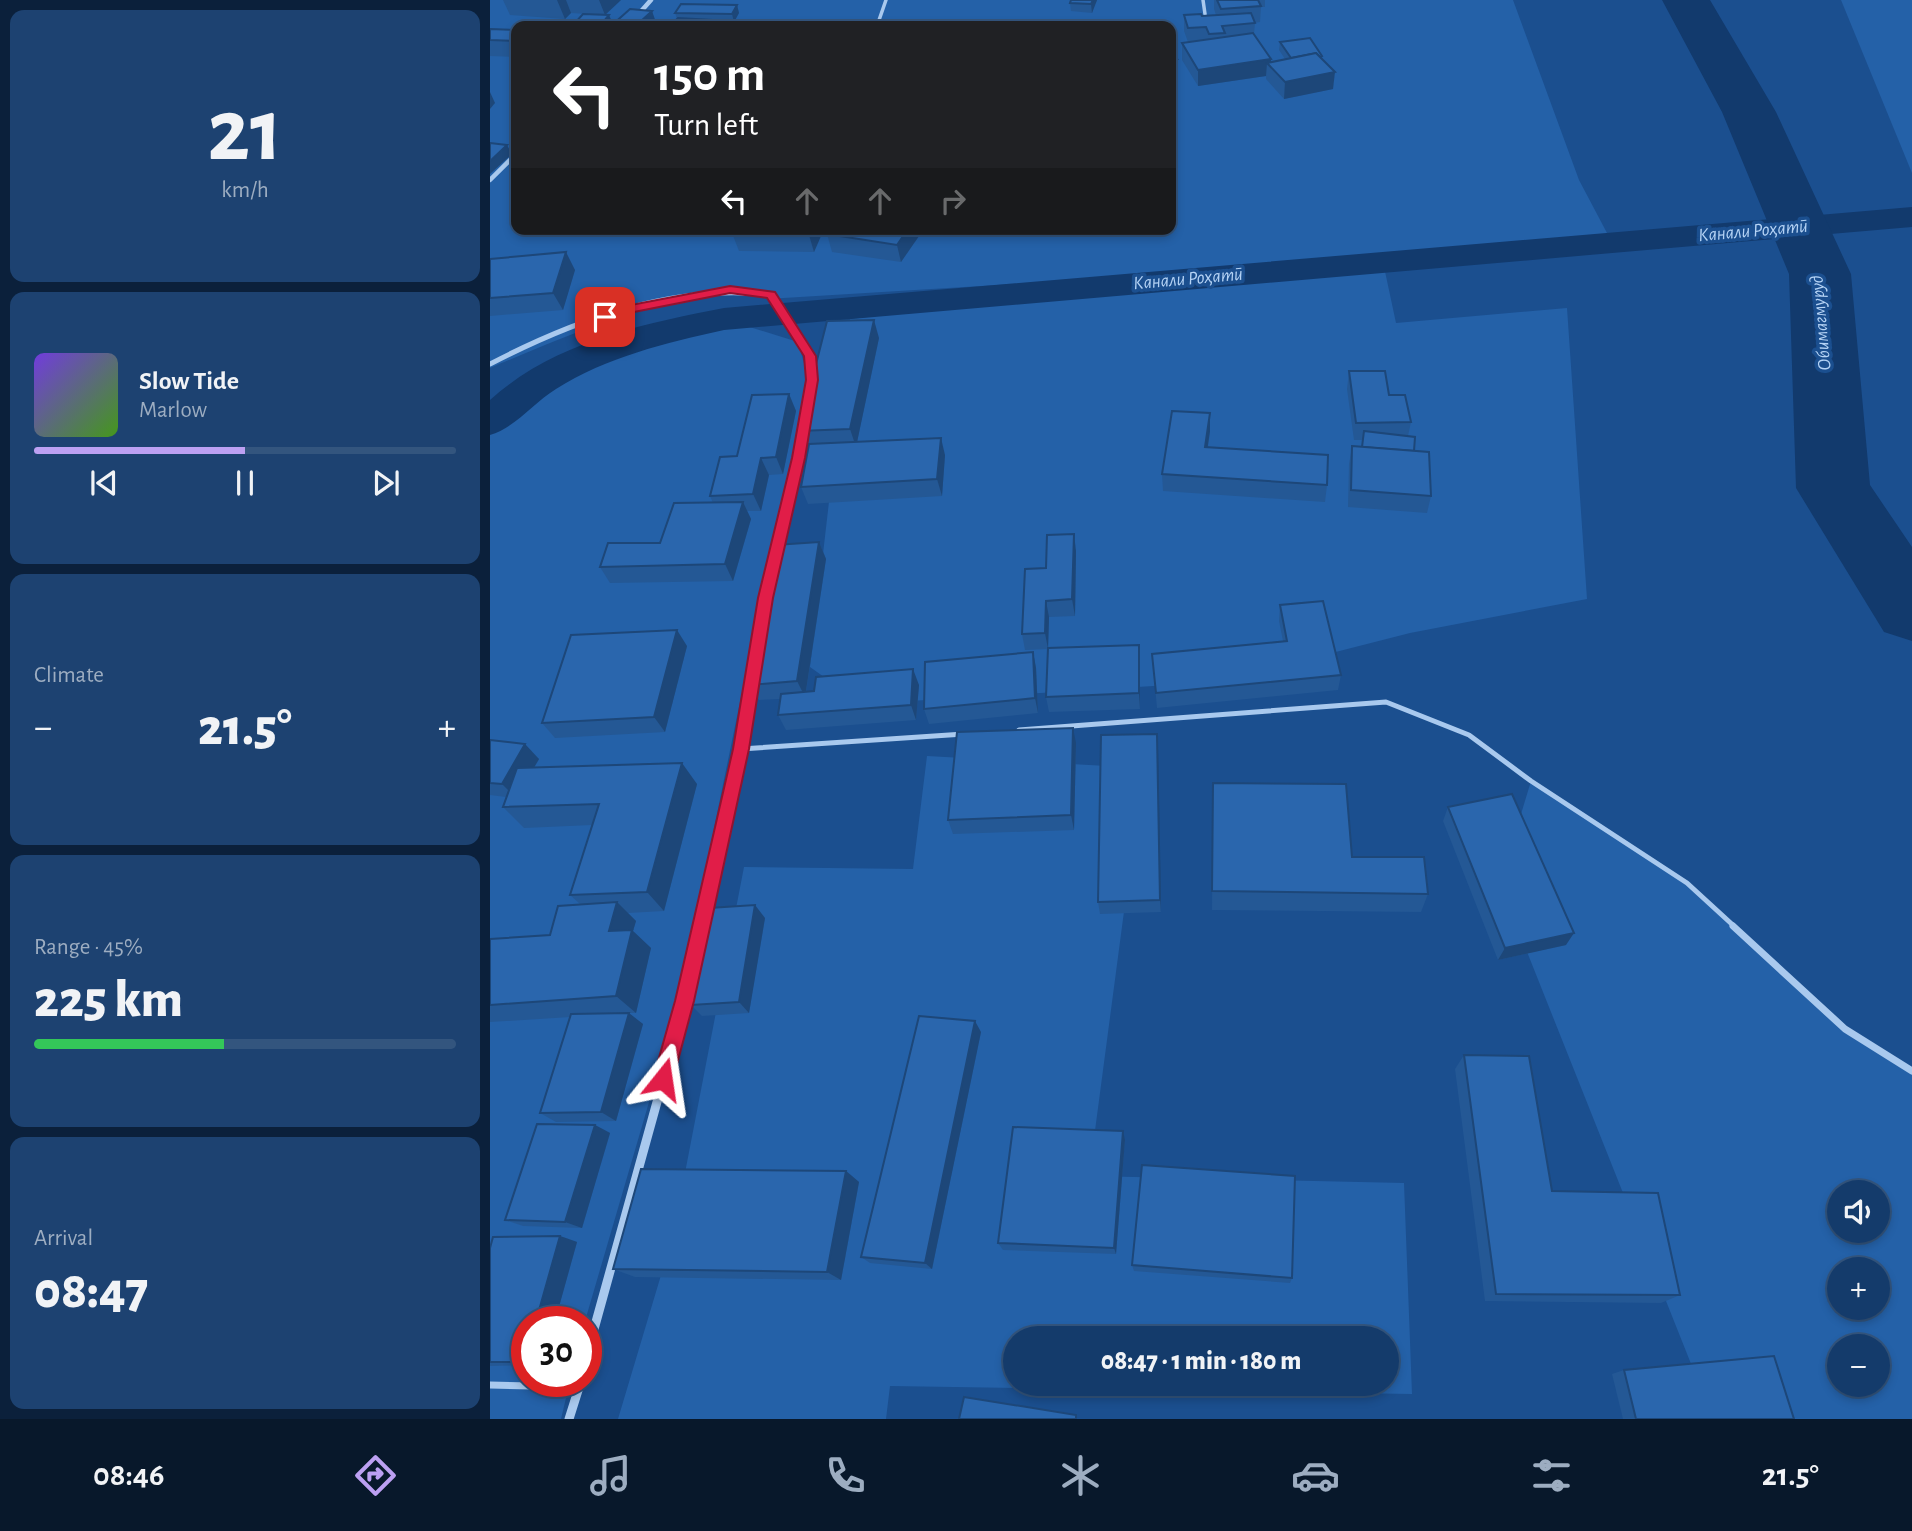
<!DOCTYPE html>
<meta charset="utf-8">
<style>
:root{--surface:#143b6b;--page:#1d4271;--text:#f1f3f6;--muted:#9dadc1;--line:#33557e;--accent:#bca0f2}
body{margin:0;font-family:"Alegreya Sans",sans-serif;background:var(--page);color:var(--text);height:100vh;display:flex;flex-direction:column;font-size:26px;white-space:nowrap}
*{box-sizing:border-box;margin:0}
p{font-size:23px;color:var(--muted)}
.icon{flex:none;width:38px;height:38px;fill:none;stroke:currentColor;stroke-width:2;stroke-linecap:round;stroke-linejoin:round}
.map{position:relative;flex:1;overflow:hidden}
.sheet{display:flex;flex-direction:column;gap:10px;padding:10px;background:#0b203b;width:490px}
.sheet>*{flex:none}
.guide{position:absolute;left:21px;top:21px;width:665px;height:214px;border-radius:14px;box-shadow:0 4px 10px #0003,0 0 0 2px var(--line);background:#202124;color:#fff;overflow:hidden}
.controls{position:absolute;left:1337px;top:1180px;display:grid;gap:14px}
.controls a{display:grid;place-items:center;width:63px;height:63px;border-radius:50%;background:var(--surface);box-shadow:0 4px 10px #0003,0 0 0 2px var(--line);font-size:35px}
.speed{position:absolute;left:21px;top:1306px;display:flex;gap:14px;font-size:35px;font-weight:700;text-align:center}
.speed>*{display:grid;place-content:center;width:91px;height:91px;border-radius:50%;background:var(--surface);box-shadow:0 4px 10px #0003,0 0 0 2px var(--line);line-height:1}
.speed .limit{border:10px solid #d22;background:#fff;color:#111}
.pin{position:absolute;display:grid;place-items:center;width:60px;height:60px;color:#fff;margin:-30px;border-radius:14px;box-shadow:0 4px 10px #0006}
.me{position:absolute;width:77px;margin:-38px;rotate:15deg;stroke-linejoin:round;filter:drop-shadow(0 0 5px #0008)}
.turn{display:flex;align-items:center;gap:24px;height:147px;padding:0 28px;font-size:32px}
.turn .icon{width:91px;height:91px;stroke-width:2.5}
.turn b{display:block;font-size:49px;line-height:60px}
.lanes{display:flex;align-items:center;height:66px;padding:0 28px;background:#0003;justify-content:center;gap:35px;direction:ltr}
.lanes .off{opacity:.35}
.big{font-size:52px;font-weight:800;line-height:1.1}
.sheet .card{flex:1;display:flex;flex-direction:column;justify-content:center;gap:10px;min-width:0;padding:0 24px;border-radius:14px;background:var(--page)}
.sheet .dial{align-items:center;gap:0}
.dial b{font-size:91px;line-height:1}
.song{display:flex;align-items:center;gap:21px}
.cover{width:84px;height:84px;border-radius:10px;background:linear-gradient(135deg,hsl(260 70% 55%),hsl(100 70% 35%))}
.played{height:7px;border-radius:4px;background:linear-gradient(90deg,var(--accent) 50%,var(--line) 50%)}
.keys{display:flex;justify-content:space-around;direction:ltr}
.heat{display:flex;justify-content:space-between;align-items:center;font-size:38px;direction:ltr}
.charge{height:10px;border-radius:5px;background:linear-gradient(90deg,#34c759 45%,var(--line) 0)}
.trip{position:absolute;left:513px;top:1326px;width:396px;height:70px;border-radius:35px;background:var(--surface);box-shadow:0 4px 10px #0003,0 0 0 2px var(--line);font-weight:800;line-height:70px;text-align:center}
.tabs{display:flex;height:112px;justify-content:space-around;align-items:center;background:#08182b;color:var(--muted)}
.tabs .icon{width:49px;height:49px}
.tabs .current{color:var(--accent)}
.tabs b{font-size:32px;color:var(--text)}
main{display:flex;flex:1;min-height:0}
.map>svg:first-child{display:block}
.green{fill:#2461a8;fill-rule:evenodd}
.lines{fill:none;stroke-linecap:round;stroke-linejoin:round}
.canal{fill:#123a6d;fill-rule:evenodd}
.river{fill:#123a6d;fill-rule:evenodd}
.lane-far2{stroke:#a9c9ee;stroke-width:3.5}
.lane-far1{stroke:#a9c9ee;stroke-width:5}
.lane{stroke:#a9c9ee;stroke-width:7}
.street-far3{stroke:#a9c9ee;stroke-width:4.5}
.street-far2{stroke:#a9c9ee;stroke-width:5}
.street-far1{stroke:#a9c9ee;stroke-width:7}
.street{stroke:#a9c9ee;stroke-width:9}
.wall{fill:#245895}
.shaded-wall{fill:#1d4779}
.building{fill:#2a66ad;stroke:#1d4779;stroke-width:2}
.route{fill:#e11d48;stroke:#92132f;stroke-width:2}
.labels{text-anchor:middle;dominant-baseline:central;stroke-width:7;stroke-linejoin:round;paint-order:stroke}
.far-water-label{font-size:19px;font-style:italic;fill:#b5d3f5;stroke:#1b4f8f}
</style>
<main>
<section class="sheet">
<div class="card dial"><b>21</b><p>km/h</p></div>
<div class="card">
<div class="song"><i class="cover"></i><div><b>Slow Tide</b><p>Marlow</p></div></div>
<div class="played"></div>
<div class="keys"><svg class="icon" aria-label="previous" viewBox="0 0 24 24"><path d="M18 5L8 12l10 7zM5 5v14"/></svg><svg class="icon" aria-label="pause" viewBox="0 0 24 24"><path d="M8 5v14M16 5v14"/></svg><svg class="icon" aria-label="next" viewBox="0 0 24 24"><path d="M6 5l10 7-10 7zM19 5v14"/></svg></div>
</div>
<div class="card"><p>Climate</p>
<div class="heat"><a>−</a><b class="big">21.5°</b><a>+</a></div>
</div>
<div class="card"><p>Range · 45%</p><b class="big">225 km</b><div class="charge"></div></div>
<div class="card"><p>Arrival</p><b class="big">08:47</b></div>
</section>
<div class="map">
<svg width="1422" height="1419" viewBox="0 0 1422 1419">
<rect width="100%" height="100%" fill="#1b4f8f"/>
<g class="green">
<path d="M0,0H1023L1089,180L1126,250L893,262L906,323L1077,308L1097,599L920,633L728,682L372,704L320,667L360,319L871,263L277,299C203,278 70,339 0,368ZM26,26H681V229H26Z"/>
<polygon points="1351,0 1422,0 1422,173"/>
<path d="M234,319L308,342L319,381L305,459L271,600L188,1003L95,1321H37V1381H80L71,1419H0V422C63,356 148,336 234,319Z"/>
<path d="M437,756L653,768L599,1176L914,1183L922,1394L400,1386L396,1419H128L183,1235L254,867L423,869ZM525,1339H896V1384H525Z"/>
<path d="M1041,781L1197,883L1355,1029L1422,1071V1419H1223L1010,884ZM1349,1192H1388V1230H1349ZM1349,1269H1388V1307H1349ZM1349,1346H1388V1384H1349Z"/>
</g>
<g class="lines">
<path class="canal" d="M1422,207V227L234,330C175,343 117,357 66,389C43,403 25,428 0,435V400C64,342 152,324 234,308Z"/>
<polygon class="river" points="1172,0 1220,0 1286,112 1361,274 1380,485 1422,547 1422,641 1394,632 1306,488 1299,274 1232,112"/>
<g class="lane-far2">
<polyline points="713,0 715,14"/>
<polyline points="387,26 396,0"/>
</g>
<g class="lane-far1">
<polyline points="529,730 896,702 979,735 1041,781 1197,883 1245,927"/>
<polyline points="251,749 474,734"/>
</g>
<g class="lane">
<polyline points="1243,926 1355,1029 1422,1071"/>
<polyline points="0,1385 89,1387"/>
</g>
<g class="street-far3">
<polyline points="138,26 161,0"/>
<polyline points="0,180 26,154"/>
</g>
<g class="street-far2">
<path d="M0,364C85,320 184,283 281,295L320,356L321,386"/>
<polyline points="289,541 313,433"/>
</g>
<g class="street-far1">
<polyline points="287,551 290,539"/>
<polyline points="211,927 251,749 262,679"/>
</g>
<g class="street">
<polyline points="96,1358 195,1001 212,926"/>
<polyline points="79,1419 91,1381"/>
</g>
</g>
<g class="wall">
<polygon points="13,0 131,0 116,14 123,24 162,11 167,25 176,26 37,26 85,23 97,14 81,13 75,19 20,15"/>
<polygon points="581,0 607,0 602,13 581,11 580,3"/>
<polygon points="724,0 775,0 775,7 771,7 770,22 765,23 764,34 781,62 795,59 789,50 790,42 832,59 843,89 794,99 776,79 776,76 708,86 692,60 692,43 698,42 694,31 694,15 712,16 726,15 724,9"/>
<polygon points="247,5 249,13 244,22 242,22 243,26 180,26 187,19 185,13"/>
<polygon points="0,29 26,30 26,57 0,56"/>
<polygon points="119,229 198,229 196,233 120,231"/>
<polygon points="244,229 334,229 324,252 249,251 242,233"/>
<polygon points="337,234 429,236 411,262 342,252"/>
<polygon points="0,259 85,270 73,310 0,316"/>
<polygon points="389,338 367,442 455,455 452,496 318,504 311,487 319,448 315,448 309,431"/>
<polygon points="859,371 899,395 921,422 918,436 941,496 937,513 858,507 859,464 862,446 872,447 873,440 864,440 857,389"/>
<polygon points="299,394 306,411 293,474 279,475 271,511 257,511 261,519 243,581 120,583 110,567 170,543 223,503 220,496 247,456"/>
<polygon points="720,413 720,431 718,447 837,485 835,502 673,491 672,474"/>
<polygon points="329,542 336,559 316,692 429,685 426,720 296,730 288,715 290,699 269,700 260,685"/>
<polygon points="586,551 585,616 559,617 558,649 535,650 532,634 556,568"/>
<polygon points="790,605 851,675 848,690 667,708 662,654 793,641 789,621"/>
<polygon points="197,646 175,732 65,738 52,723"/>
<polygon points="543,652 546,668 548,713 439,724 434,709"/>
<polygon points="650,661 650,709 559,712 556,697"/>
<polygon points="667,734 671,912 610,914 608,902"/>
<polygon points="0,740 49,759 44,768 207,784 174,911 138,913 146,921 143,931 161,948 146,1013 137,1013 153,1024 126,1121 66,1122 50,1113 80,1017 0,1022 0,939 60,935 90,904 80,895 102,825 34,828 13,807 16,797 0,795"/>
<polygon points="586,743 584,830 463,834 458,820"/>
<polygon points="723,783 862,857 938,894 931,912 722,910"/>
<polygon points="958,807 1076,945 1008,960 953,821"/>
<polygon points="275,918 259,1013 212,1016 201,1005"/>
<polygon points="491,1032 442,1269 380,1263 371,1257"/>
<polygon points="974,1055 1062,1191 1190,1295 1171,1303 995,1301 965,1069"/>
<polygon points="105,1125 120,1133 92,1228 33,1226 15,1220"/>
<polygon points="635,1140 626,1254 513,1250 508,1243"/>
<polygon points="356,1171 369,1182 351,1280 145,1277 123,1269"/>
<polygon points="70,1236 87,1242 65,1321 37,1321 37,1365 0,1366 0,1248"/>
<polygon points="642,1265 802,1278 800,1283 644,1271"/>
<polygon points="1134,1370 1304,1419 1133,1419 1122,1374"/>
</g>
<g class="shaded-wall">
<polygon points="67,0 76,0 81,13 75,19"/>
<polygon points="109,0 131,0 115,15"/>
<polygon points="603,0 607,0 602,13 601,4"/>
<polygon points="247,5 249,13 244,22 242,14"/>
<polygon points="162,11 167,26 149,23"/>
<polygon points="119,15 124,26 110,26"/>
<polygon points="687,59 687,75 681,77 681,60"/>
<polygon points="781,59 781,67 777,63 776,76 708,86 708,70"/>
<polygon points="845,72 843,89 794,99 795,82"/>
<polygon points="0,92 5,103 0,109"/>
<polygon points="17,145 22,154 0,174 0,161"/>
<polygon points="321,229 334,229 324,252 319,235"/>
<polygon points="418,229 428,229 429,236 411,262 407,245"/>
<polygon points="76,252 85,270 73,310 63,293"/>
<polygon points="384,320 389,338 366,447 360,429"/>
<polygon points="299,394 306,411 293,474 286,457"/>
<polygon points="720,413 720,431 715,464 715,447"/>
<polygon points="451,438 455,455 452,496 447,479"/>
<polygon points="271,458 279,475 271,511 263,494"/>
<polygon points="253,502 261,519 243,581 235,564"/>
<polygon points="584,534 586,551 585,616 582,599"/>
<polygon points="329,542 336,559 315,697 307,681"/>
<polygon points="556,601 559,617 558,649 555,633"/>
<polygon points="187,630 197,646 175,732 164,717"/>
<polygon points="649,645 650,661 650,709 649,693"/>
<polygon points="543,652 546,668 548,713 545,698"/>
<polygon points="423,669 429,685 426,720 421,705"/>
<polygon points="583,728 586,743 584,830 581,815"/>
<polygon points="667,734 668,749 671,912 670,900"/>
<polygon points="35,744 49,759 26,798 12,784"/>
<polygon points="192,763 207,784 174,911 157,892"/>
<polygon points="127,902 146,921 143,931 161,948 146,1013 126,996 119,931"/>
<polygon points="265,905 275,918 259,1013 249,1002"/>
<polygon points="1084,933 1076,945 1008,960 1015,948"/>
<polygon points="139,1013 153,1024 126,1121 111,1112"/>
<polygon points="485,1021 491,1032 442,1269 435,1263"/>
<polygon points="105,1125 120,1133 92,1228 75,1222"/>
<polygon points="633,1131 635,1140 626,1254 624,1248"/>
<polygon points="356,1171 369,1182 351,1280 337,1272"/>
<polygon points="70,1236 87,1242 65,1321 46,1321"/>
</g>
<g class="building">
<polygon points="581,0 603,0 601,4 580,3"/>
<polygon points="727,0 768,0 771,6 731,9"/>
<polygon points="191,4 247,5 242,14 185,13"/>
<polygon points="140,9 162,11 149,23 176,25 121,26"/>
<polygon points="761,13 765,23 732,26 735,33 719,34 716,27 698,28 694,15 711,14 712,16"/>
<polygon points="93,14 119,15 110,26 37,26 41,22 85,23"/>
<polygon points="188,18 242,21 237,26 180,26"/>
<polygon points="0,29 26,30 26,41 0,40"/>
<polygon points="763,33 781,59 708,70 692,43"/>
<polygon points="820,38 832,56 830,57 826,53 801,58 790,42"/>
<polygon points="681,53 687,59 681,60"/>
<polygon points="826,53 845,72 795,82 777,63"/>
<polygon points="0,143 17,145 0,161"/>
<polygon points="244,229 321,229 319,235 242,233"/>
<polygon points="341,229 418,229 407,245 337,234"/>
<polygon points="76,252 63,293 0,298 0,259"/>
<polygon points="384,320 360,429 309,431 337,321"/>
<polygon points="859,371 895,371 899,395 915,395 921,422 866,423"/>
<polygon points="299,394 286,457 271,458 263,494 220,496 230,457 247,456 262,395"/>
<polygon points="682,411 720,413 715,447 838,455 837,485 672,474"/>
<polygon points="874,431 925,437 924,451 872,447"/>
<polygon points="451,438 447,479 311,487 319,444"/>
<polygon points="862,446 939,452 941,496 861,490"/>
<polygon points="253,502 235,564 110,567 118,543 170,543 184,503"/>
<polygon points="584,534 582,599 556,601 555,633 532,634 535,569 556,568 557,535"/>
<polygon points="329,542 307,681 260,685 285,545"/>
<polygon points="833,601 851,675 666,693 662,654 797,641 790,605"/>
<polygon points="187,630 164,717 52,723 81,635"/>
<polygon points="649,645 649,693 556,697 558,648"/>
<polygon points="543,652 545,698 434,709 435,662"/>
<polygon points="423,669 421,705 288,715 291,694 324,691 326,677"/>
<polygon points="583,728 581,815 458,820 467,732"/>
<polygon points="667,734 670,900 608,902 611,735"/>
<polygon points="0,740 35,744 12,784 0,783"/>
<polygon points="192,763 157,892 80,895 109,804 13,807 27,768"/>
<polygon points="723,783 856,784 862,857 934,857 938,894 722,891"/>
<polygon points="1022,794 1084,933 1015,948 958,807"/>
<polygon points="127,902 119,931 142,930 126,996 0,1005 0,939 60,935 68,906"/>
<polygon points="265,905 249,1002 201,1005 219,908"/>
<polygon points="139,1013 111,1112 50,1113 81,1014"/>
<polygon points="429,1016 485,1021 435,1263 371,1257"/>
<polygon points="974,1055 1039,1056 1062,1191 1168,1193 1190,1295 1006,1294"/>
<polygon points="47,1124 105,1125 75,1222 15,1220"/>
<polygon points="523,1127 633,1131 624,1248 508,1243"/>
<polygon points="652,1165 805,1176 802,1278 642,1265"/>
<polygon points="151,1169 356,1171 337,1272 123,1269"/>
<polygon points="70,1236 46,1321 37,1321 37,1351 34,1362 0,1362 0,1248 3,1237"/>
<polygon points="1284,1356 1304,1419 1146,1419 1134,1370"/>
<polygon points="474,1397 586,1415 586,1419 469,1419"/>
</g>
<polygon class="route" points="240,286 285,292 326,356 328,380 315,458 283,598 259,749 204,1001 183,1079 180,1086 173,1089 166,1086 163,1079 185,1001 243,749 268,598 302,458 316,380 314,356 277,298 240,293 144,312 115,321 109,317 141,305"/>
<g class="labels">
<g class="far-water-label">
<text transform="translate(1263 231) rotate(-5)">Канали Роҳатӣ</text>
<text transform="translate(698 279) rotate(-5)">Канали Роҳатӣ</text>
<text transform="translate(1331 323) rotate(-95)">Обимагмуруд</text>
</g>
</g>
</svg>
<div class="controls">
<a><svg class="icon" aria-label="sound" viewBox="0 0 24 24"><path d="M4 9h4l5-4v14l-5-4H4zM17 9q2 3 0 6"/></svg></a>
<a>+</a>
<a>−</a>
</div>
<div class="speed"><div class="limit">30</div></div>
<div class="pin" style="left:115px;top:317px;background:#d93025"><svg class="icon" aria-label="arrive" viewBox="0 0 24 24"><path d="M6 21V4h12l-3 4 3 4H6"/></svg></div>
<svg class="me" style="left:173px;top:1079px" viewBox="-20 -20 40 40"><path d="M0-17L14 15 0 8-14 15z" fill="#e11d48" stroke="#fff" stroke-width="4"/></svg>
<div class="trip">08:47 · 1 min · 180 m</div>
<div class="guide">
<div class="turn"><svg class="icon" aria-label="left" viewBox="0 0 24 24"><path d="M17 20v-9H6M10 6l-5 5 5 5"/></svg><div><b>150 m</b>Turn left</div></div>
<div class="lanes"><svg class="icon" aria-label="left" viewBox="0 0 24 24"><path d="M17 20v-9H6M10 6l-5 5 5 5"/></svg><svg class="icon off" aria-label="ahead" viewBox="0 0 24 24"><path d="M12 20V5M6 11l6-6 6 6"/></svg><svg class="icon off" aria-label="ahead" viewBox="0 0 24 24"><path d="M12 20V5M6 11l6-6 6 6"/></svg><svg class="icon off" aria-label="right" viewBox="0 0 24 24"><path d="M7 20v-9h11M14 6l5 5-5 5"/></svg></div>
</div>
</div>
</main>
<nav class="tabs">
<b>08:46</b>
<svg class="icon current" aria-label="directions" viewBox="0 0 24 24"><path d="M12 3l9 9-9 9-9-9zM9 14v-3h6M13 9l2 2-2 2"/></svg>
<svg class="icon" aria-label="music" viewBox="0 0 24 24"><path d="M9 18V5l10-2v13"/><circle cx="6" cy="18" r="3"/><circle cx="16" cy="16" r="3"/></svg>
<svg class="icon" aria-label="phone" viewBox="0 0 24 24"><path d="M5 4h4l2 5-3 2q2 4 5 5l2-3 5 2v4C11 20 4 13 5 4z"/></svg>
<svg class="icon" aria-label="climate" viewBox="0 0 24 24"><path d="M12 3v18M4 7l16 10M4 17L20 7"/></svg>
<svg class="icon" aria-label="car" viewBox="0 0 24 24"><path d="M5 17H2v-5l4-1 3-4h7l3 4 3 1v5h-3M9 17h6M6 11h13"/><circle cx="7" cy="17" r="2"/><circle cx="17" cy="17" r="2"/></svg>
<svg class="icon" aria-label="filters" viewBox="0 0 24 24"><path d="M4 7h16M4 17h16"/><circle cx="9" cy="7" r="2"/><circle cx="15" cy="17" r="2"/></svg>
<b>21.5°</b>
</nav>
